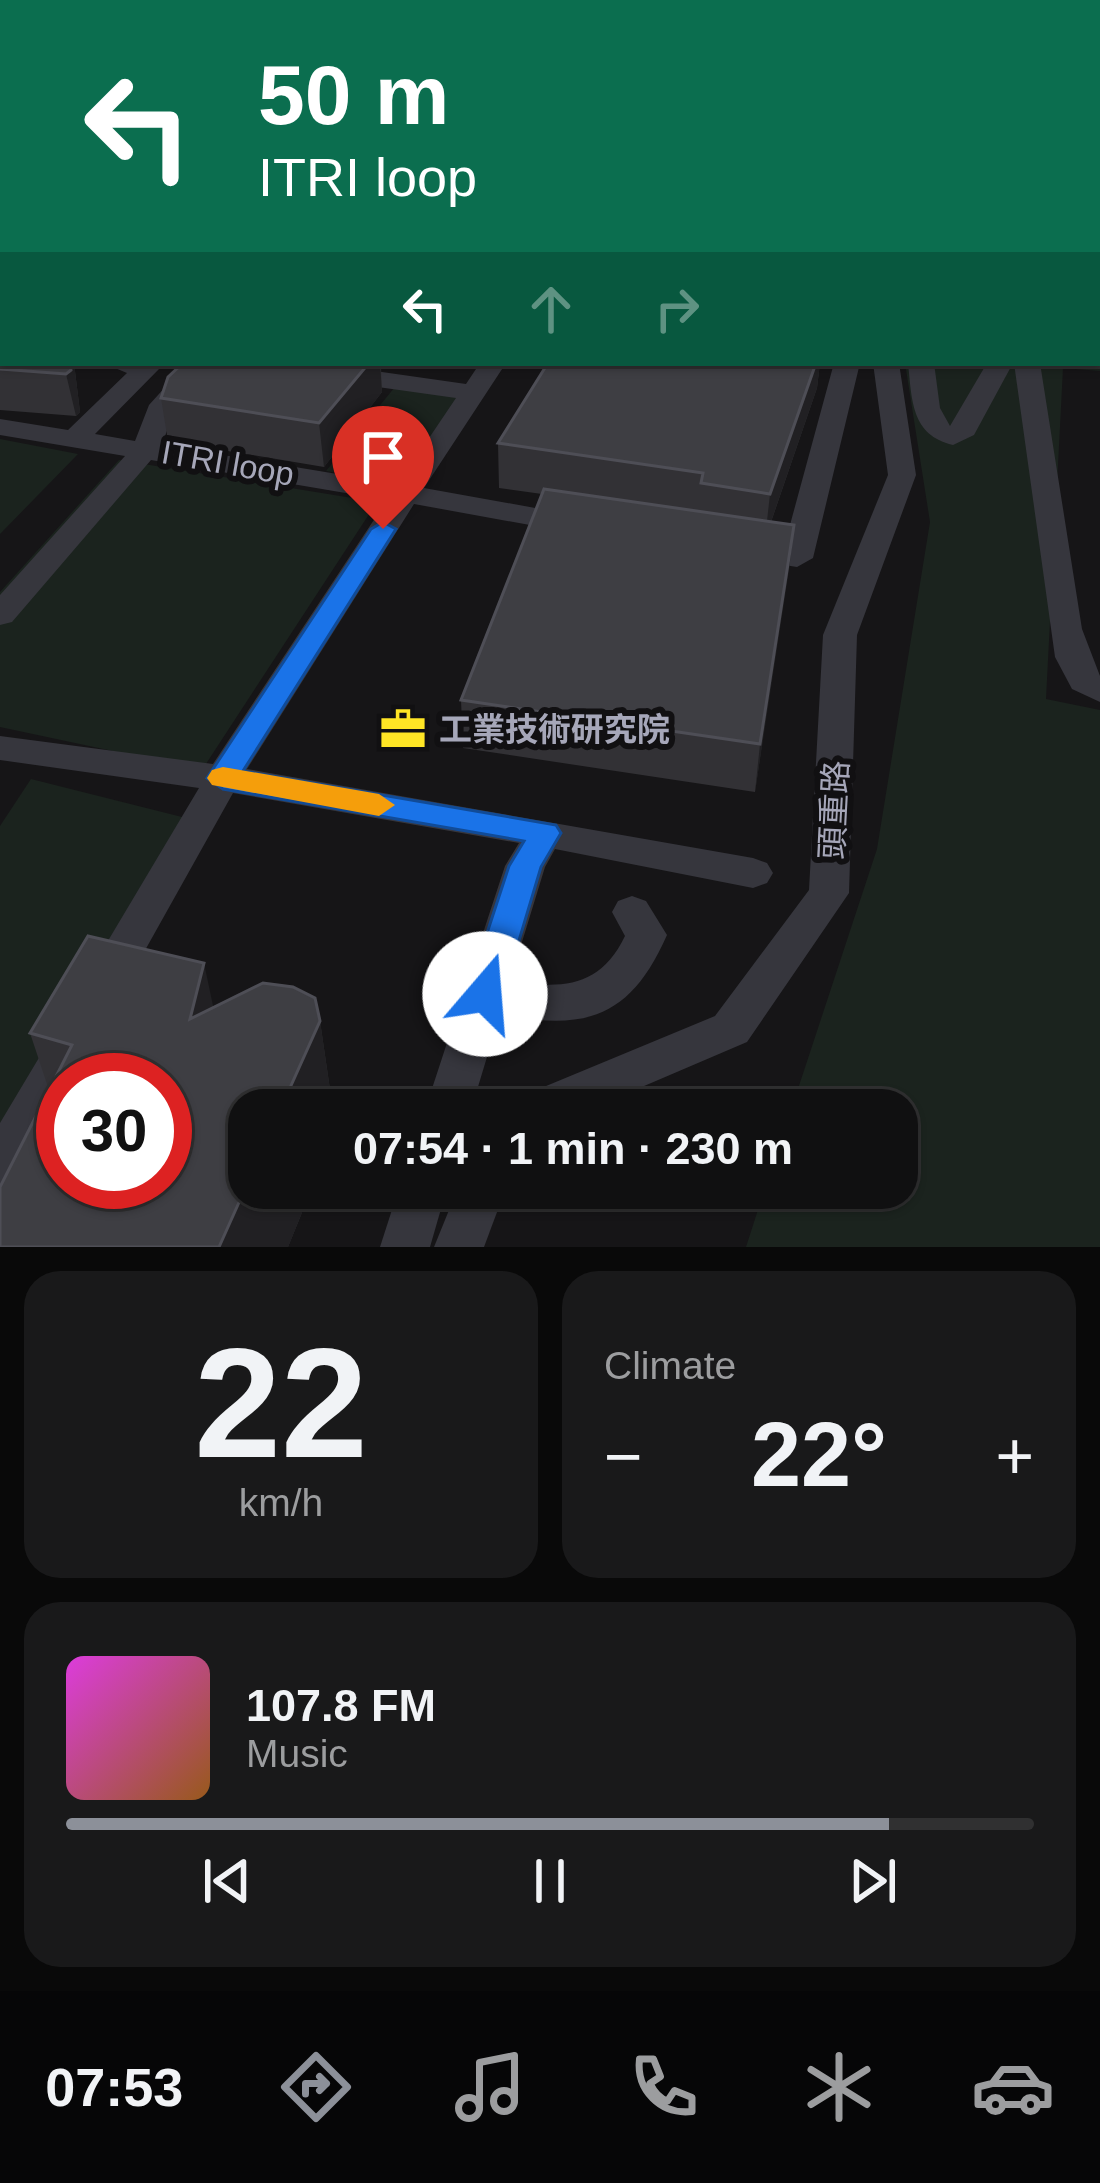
<!DOCTYPE html>
<meta charset="utf-8">
<style>
:root{--surface:#101011;--page:#19191a;--text:#f1f3f6;--muted:#9c9d9f;--line:#303031;--accent:#8c9099}
body{margin:0;font-family:Arial,"Noto Sans TC",sans-serif;background:var(--page);color:var(--text);height:100vh;display:flex;flex-direction:column;font-size:45px;white-space:nowrap}
*{box-sizing:border-box;margin:0}
p{font-size:39px;color:var(--muted)}
.icon{flex:none;width:66px;height:66px;fill:none;stroke:currentColor;stroke-width:2;stroke-linecap:round;stroke-linejoin:round}
.map{position:relative;height:1247px;overflow:hidden}
.sheet{display:flex;flex-direction:column;gap:24px;padding:24px;background:#090909;flex:1}
.sheet>*{flex:none}
.guide{position:absolute;left:0px;top:0px;width:1101px;height:366px;box-shadow:0 3px 9px #0004,0 0 0 3px var(--line);background:#0b6e4f;color:#fff;overflow:hidden}
.speed{position:absolute;left:36px;top:1053px;display:flex;gap:24px;font-size:60px;font-weight:700;text-align:center}
.speed>*{display:grid;place-content:center;width:156px;height:156px;border-radius:50%;background:var(--surface);box-shadow:0 3px 9px #0004,0 0 0 3px var(--line);line-height:1}
.speed .limit{border:18px solid #d22;background:#fff;color:#111}
.pin{position:absolute;display:grid;place-items:center;width:102px;height:102px;color:#fff;margin:-123px -51px;border-radius:50% 50% 50% 0;rotate:-45deg;box-shadow:0 0 12px #0007}
.pin .icon{rotate:45deg}
.me{position:absolute;width:132px;margin:-66px;rotate:18deg;stroke-linejoin:round;filter:drop-shadow(0 0 9px #0008)}
.turn{display:flex;align-items:center;gap:42px;height:252px;padding:0 60px;font-size:54px}
.turn .icon{width:156px;height:156px;stroke-width:2.5}
.turn b{display:block;font-size:84px;line-height:102px}
.lanes{display:flex;align-items:center;height:114px;padding:0 60px;background:#0003;justify-content:center;gap:60px;direction:ltr}
.lanes .off{opacity:.35}
.big{font-size:90px;font-weight:700;line-height:1.1}
.sheet .widget{flex:1;display:flex;flex-direction:column;justify-content:center;gap:18px;min-width:0;padding:0 42px;border-radius:36px;background:var(--page)}
.sheet .dial{align-items:center;gap:0}
.dial b{font-size:156px;line-height:1}
.song{display:flex;align-items:center;gap:36px}
.cover{width:144px;height:144px;border-radius:18px;background:linear-gradient(135deg,hsl(300 70% 55%),hsl(30 70% 35%))}
.played{height:12px;border-radius:6px;background:linear-gradient(90deg,var(--accent) 85%,var(--line) 85%)}
.keys{display:flex;justify-content:space-around;direction:ltr}
.heat{display:flex;justify-content:space-between;align-items:center;font-size:66px;direction:ltr}
.sheet .tiles{flex:1;display:grid;gap:24px;grid-template-columns:1fr 1fr}
.widget:last-child{grid-column:span 2}
.trip{position:absolute;left:228px;top:1089px;width:690px;height:120px;border-radius:36px;background:var(--surface);box-shadow:0 3px 9px #0004,0 0 0 3px var(--line);font-weight:700;line-height:120px;text-align:center}
.tabs{display:flex;height:192px;justify-content:space-around;align-items:center;background:#060607;color:var(--muted)}
.tabs .icon{width:84px;height:84px}
.tabs .active{color:var(--accent)}
.tabs b{font-size:54px;color:var(--text)}
.map>svg:first-child{display:block}
.green{fill:#1b231e}
.lines{fill:none;stroke-linecap:round;stroke-linejoin:round}
.stream{stroke:#2a303c;stroke-width:4.5}
.minor{fill:#36363d;fill-rule:evenodd}
.major{fill:#52515c;fill-rule:evenodd}
.wall{fill:#323135}
.shaded-wall{fill:#212023}
.building{fill:#3e3e43;stroke:#4e4e56;stroke-width:3;fill-rule:evenodd}
.route{fill:#1a73e8;stroke:#114b97;stroke-width:3}
.slow{fill:#f59e0b}
.labels{text-anchor:middle;dominant-baseline:central;stroke-width:12;stroke-linejoin:round;paint-order:stroke}
.street-label{font-size:33px;fill:#a6a7b9;stroke:#111012}
.poi-label{font-size:33px;font-weight:bold;fill:#a6a7b9;stroke:#111012;text-anchor:start}
</style>
<div class="map">
<svg width="1100" height="1247" viewBox="0 0 1100 1247">
<rect width="100%" height="100%" fill="#161517"/>
<g class="green">
<polygon points="1100,319 1100,371 1063,368 1046,699 1100,710 1100,1247 746,1247 765,1188 897,1188 897,1110 791,1110 877,849 930,522 905,363 1098,363"/>
<polygon points="395,387 459,398 403,484 326,471"/>
<polygon points="0,439 78,454 0,534"/>
<polygon points="119,460 377,502 202,770 0,727 0,592"/>
<polygon points="31,779 186,818 0,1143 0,826"/>
</g>
<g class="lines">
<polyline class="stream" points="614,0 622,3"/>
<g class="minor">
<polygon points="456,0 473,0 475,3 458,3"/>
<polygon points="1100,199 1100,212 1098,212 1098,199"/>
<polygon points="1100,323 1100,342 1098,343 1098,323"/>
<path d="M103,363H157L160,368L95,434L135,441L149,405L187,363H214L175,407L162,445L398,484L456,398L264,371L251,363H319L466,384L480,363H506L424,488L574,515L589,524L574,533L414,504L247,769L753,858L767,863L773,873L767,883L753,888L555,849L545,867L510,981C562,989 600,988 625,936L612,912L618,901L632,896L646,901L667,935C631,1017 586,1032 500,1014L471,1110H425L505,866L519,843L233,793L120,995L105,1000L90,995L84,983L90,971L199,788L0,760V736L213,764L387,500L151,460L12,622L0,625V595L125,456L0,435V419L68,430L127,373Z"/>
<polygon points="834,363 860,363 813,558 797,567 739,558 734,551 739,544 784,547"/>
<polygon points="873,363 899,363 916,475 857,635 849,893 747,1042 588,1110 515,1110 522,1096 715,1016 809,890 823,635 888,475"/>
<path d="M908,363H934L940,408L950,426L987,363H1013L974,435L953,445C911,435 912,400 908,363Z"/>
<polygon points="1014,363 1040,363 1082,629 1100,676 1100,702 1072,689 1055,657"/>
<polygon points="68,1030 84,1036 90,1049 74,1080 63,1080 63,1100 17,1182 0,1188 0,1123 52,1036"/>
<polygon points="399,1188 447,1188 430,1247 380,1247"/>
<polygon points="458,1188 506,1188 484,1247 434,1247"/>
</g>
<polygon class="major" points="3,171 3,188 0,189 0,172"/>
</g>
<g class="wall">
<polygon points="0,245 3,363 74,363 80,412 76,416 0,410"/>
<polygon points="183,363 398,363 393,369 381,367 382,392 324,467 168,441 161,398"/>
<polygon points="548,363 820,363 817,388 771,522 794,525 755,792 463,748 461,700 542,494 499,488 498,443"/>
<polygon points="213,1008 320,1021 333,1110 249,1110 249,1188 312,1188 288,1247 0,1247 49,1090 30,1033"/>
</g>
<g class="shaded-wall">
<polygon points="70,363 74,363 80,412 76,416 66,374"/>
<polygon points="369,363 380,363 382,392 324,467 319,423"/>
<polygon points="816,363 820,363 817,388 765,539 770,494"/>
<polygon points="794,525 789,570 755,792 760,744"/>
<polygon points="204,963 227,1072 190,1019"/>
<polygon points="320,1021 333,1110 280,1110"/>
<polygon points="249,1180 249,1188 312,1188 288,1247 219,1247"/>
</g>
<g class="building">
<polygon points="0,245 3,245 3,363 70,363 71,370 66,374 0,369"/>
<polygon points="183,363 369,363 319,423 161,398 168,377"/>
<polygon points="548,363 816,363 770,494 701,483 703,473 498,443"/>
<polygon points="544,489 794,525 760,744 461,700"/>
<path d="M88,936L204,963L190,1019L263,983L293,987L315,998L320,1021L280,1110H249V1180L219,1247H0V1187L72,1045L30,1033ZM63,1080H165V1182H63Z"/>
</g>
<polygon class="route" points="383,522 396,529 243,771 556,825 561,833 541,867 503,994 497,1004 485,1008 472,1004 467,994 509,866 524,841 223,789 207,778 371,529"/>
<polygon class="slow" points="223,767 379,794 395,805 379,816 212,785 207,778 212,770"/>
<defs>
<g id="office-bare" transform="scale(3.6)"><path d="M-6-3h4V-5.5h4V-3h4V5H-6ZM-1-4.5V-3h2v-1.5ZM-6 0V1H6V0Z" fill="#ffe525" stroke="#111012" stroke-width="2.5" paint-order="stroke"/></g>
</defs>
<g fill-rule="evenodd">
<use href="#office-bare" x="403" y="729"/>
</g>
<g class="labels">
<g class="street-label">
<text transform="translate(228 463) rotate(10)">ITRI loop</text>
<text transform="translate(834 810) rotate(-87)">頭重路</text>
</g>
<g class="poi-label">
<text x="439" y="729">工業技術研究院</text>
</g>
</g>
</svg>
<div class="speed"><div class="limit">30</div></div>
<div class="pin" style="left:383px;top:529px;background:#d93025"><svg class="icon" aria-label="arrive" viewBox="0 0 24 24"><path d="M6 21V4h12l-3 4 3 4H6"/></svg></div>
<svg class="me" style="left:485px;top:994px" viewBox="-20 -20 40 40"><circle r="19" fill="#fff"/><path d="M0-13L10 11 0 6-10 11z" fill="#1a73e8"/></svg>
<div class="trip">07:54 · 1 min · 230 m</div>
<div class="guide">
<div class="turn"><svg class="icon" aria-label="left" viewBox="0 0 24 24"><path d="M17 20v-9H6M10 6l-5 5 5 5"/></svg><div><b>50 m</b>ITRI loop</div></div>
<div class="lanes"><svg class="icon" aria-label="left" viewBox="0 0 24 24"><path d="M17 20v-9H6M10 6l-5 5 5 5"/></svg><svg class="icon off" aria-label="ahead" viewBox="0 0 24 24"><path d="M12 20V5M6 11l6-6 6 6"/></svg><svg class="icon off" aria-label="right" viewBox="0 0 24 24"><path d="M7 20v-9h11M14 6l5 5-5 5"/></svg></div>
</div>
</div>
<section class="sheet">
<div class="tiles">
<div class="widget dial"><b>22</b><p>km/h</p></div>
<div class="widget"><p>Climate</p>
<div class="heat"><a>−</a><b class="big">22°</b><a>+</a></div>
</div>
<div class="widget">
<div class="song"><i class="cover"></i><div><b>107.8 FM</b><p>Music</p></div></div>
<div class="played"></div>
<div class="keys"><svg class="icon" aria-label="previous" viewBox="0 0 24 24"><path d="M18 5L8 12l10 7zM5 5v14"/></svg><svg class="icon" aria-label="pause" viewBox="0 0 24 24"><path d="M8 5v14M16 5v14"/></svg><svg class="icon" aria-label="next" viewBox="0 0 24 24"><path d="M6 5l10 7-10 7zM19 5v14"/></svg></div>
</div>
</div>
</section>
<nav class="tabs">
<b>07:53</b>
<svg class="icon active" aria-label="directions" viewBox="0 0 24 24"><path d="M12 3l9 9-9 9-9-9zM9 14v-3h6M13 9l2 2-2 2"/></svg>
<svg class="icon" aria-label="music" viewBox="0 0 24 24"><path d="M9 18V5l10-2v13"/><circle cx="6" cy="18" r="3"/><circle cx="16" cy="16" r="3"/></svg>
<svg class="icon" aria-label="phone" viewBox="0 0 24 24"><path d="M5 4h4l2 5-3 2q2 4 5 5l2-3 5 2v4C11 20 4 13 5 4z"/></svg>
<svg class="icon" aria-label="climate" viewBox="0 0 24 24"><path d="M12 3v18M4 7l16 10M4 17L20 7"/></svg>
<svg class="icon" aria-label="car" viewBox="0 0 24 24"><path d="M5 17H2v-5l4-1 3-4h7l3 4 3 1v5h-3M9 17h6M6 11h13"/><circle cx="7" cy="17" r="2"/><circle cx="17" cy="17" r="2"/></svg>
</nav>
